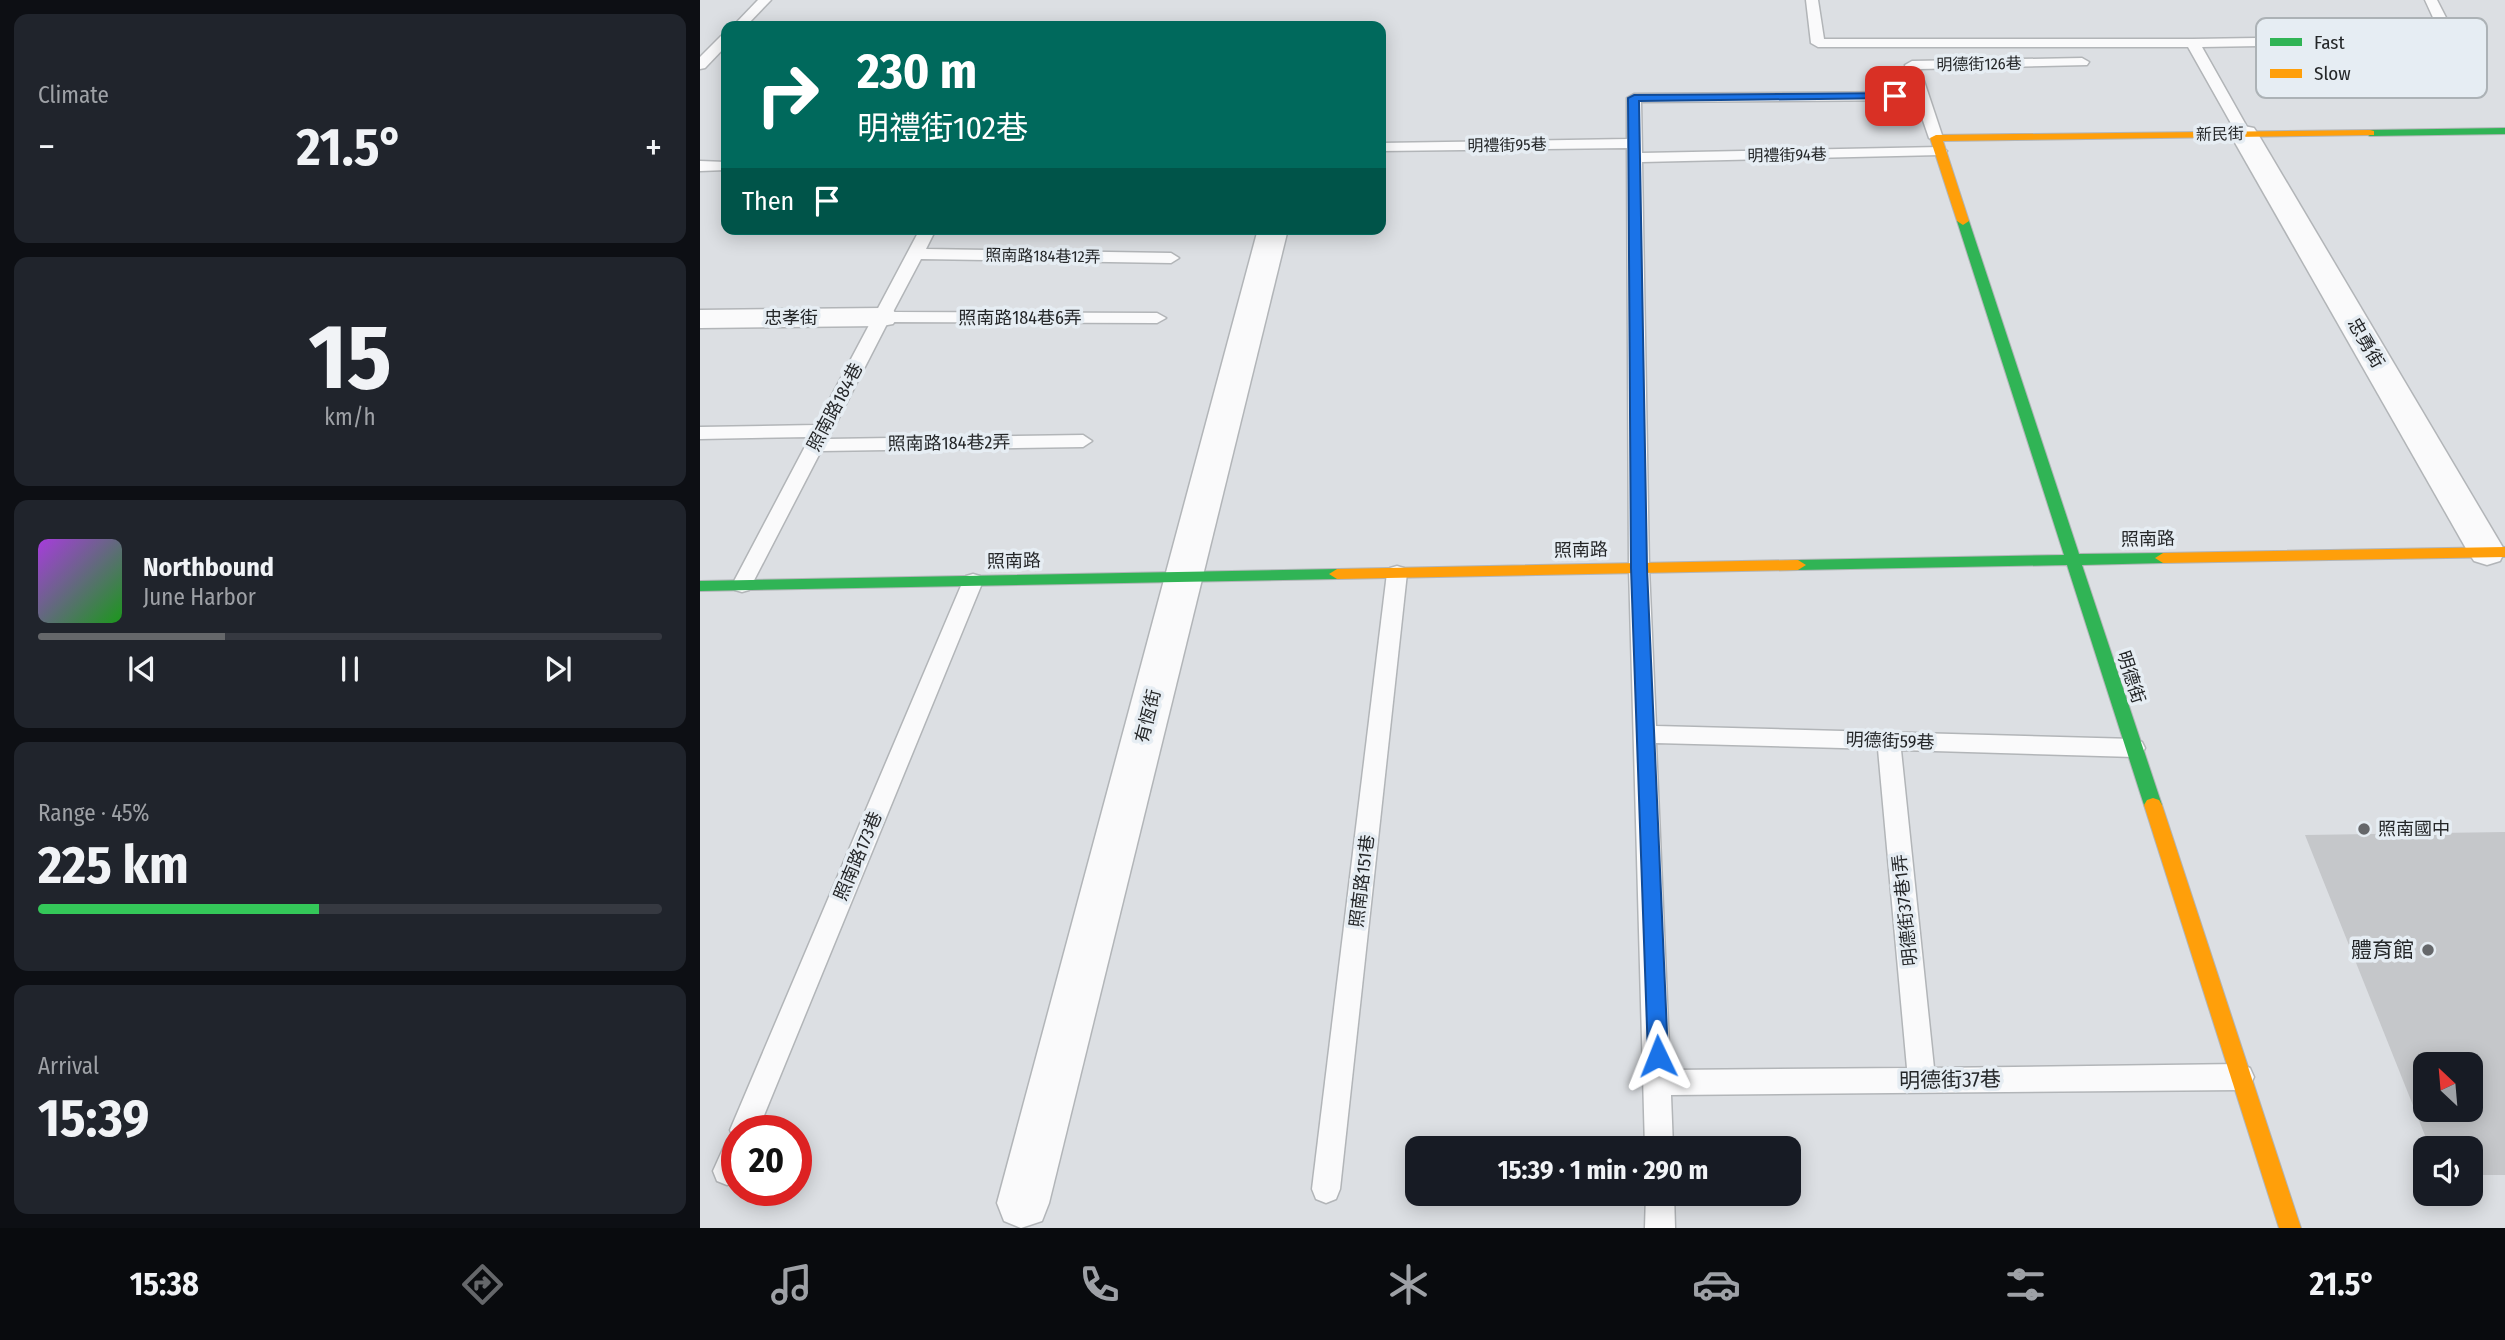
<!DOCTYPE html>
<meta charset="utf-8">
<style>
:root{--surface:#171b24;--page:#20242c;--text:#f1f3f6;--muted:#9ea1a6;--line:#363941;--accent:#65676a}
body{margin:0;font-family:"Fira Sans Condensed","Noto Sans TC",sans-serif;background:var(--page);color:var(--text);height:100vh;display:flex;flex-direction:column;font-size:26px;white-space:nowrap}
*{box-sizing:border-box;margin:0}
p{font-size:23px;color:var(--muted)}
.icon{flex:none;width:38px;height:38px;fill:none;stroke:currentColor;stroke-width:2;stroke-linecap:round;stroke-linejoin:round}
.map{position:relative;flex:1;overflow:hidden}
.panel{display:flex;flex-direction:column;gap:14px;padding:14px;background:#0d0f14;width:700px}
.panel>*{flex:none}
.guide{position:absolute;left:21px;top:21px;width:665px;height:214px;border-radius:14px;box-shadow:0 4px 18px #0003;background:#00695c;color:#fff;overflow:hidden}
.needle{width:46px;rotate:334deg}
.buttons{position:absolute;left:1713px;top:1052px;display:grid;gap:14px}
.buttons a{display:grid;place-items:center;width:70px;height:70px;border-radius:14px;background:var(--surface);box-shadow:0 4px 18px #0003;font-size:35px}
.speed{position:absolute;left:21px;top:1115px;display:flex;gap:14px;font-size:35px;font-weight:700;text-align:center}
.speed>*{display:grid;place-content:center;width:91px;height:91px;border-radius:50%;background:var(--surface);box-shadow:0 4px 18px #0003;line-height:1}
.speed .limit{border:10px solid #d22;background:#fff;color:#111}
.pin{position:absolute;display:grid;place-items:center;width:60px;height:60px;color:#fff;margin:-30px;border-radius:14px;box-shadow:0 4px 10px #0006}
.me{position:absolute;width:77px;margin:-38px;rotate:358deg;stroke-linejoin:round;filter:drop-shadow(0 0 5px #0008)}
.turn{display:flex;align-items:center;gap:24px;height:147px;padding:0 21px;font-size:32px}
.turn .icon{width:91px;height:91px;stroke-width:2.5}
.turn b{display:block;font-size:49px;line-height:60px}
.then{display:flex;align-items:center;height:66px;padding:0 21px;background:#0003;gap:14px;font-size:26px}
.big{font-size:52px;font-weight:700;line-height:1.1}
.panel .widget{flex:1;display:flex;flex-direction:column;justify-content:center;gap:10px;min-width:0;padding:0 24px;border-radius:14px;background:var(--page)}
.panel .dial{align-items:center;gap:0}
.dial b{font-size:91px;line-height:1}
.song{display:flex;align-items:center;gap:21px}
.cover{width:84px;height:84px;border-radius:10px;background:linear-gradient(135deg,hsl(280 70% 55%),hsl(120 70% 35%))}
.played{height:7px;border-radius:4px;background:linear-gradient(90deg,var(--accent) 30%,var(--line) 30%)}
.keys{display:flex;justify-content:space-around;direction:ltr}
.heat{display:flex;justify-content:space-between;align-items:center;font-size:38px;direction:ltr}
.charge{height:10px;border-radius:5px;background:linear-gradient(90deg,#34c759 45%,var(--line) 0)}
.trip{position:absolute;left:705px;top:1136px;width:396px;height:70px;border-radius:14px;background:var(--surface);box-shadow:0 4px 18px #0003;font-weight:700;line-height:70px;text-align:center}
.dock{display:flex;height:112px;justify-content:space-around;align-items:center;background:#090b0e;color:var(--muted)}
.dock .icon{width:49px;height:49px}
.dock .active{color:var(--accent)}
.dock b{font-size:32px;color:var(--text)}
main{display:flex;flex:1;min-height:0}
.map>svg:first-child{display:block}
.building{fill:#c5c7ca;fill-rule:evenodd}
.lines{fill:none;stroke-linecap:round;stroke-linejoin:round}
.lane-casing{stroke:#b2b5b8;stroke-width:3}
.street-casing{stroke:#b2b5b8;stroke-width:3}
.fast-casing{stroke:#b2b5b8;stroke-width:2}
.slow-casing{stroke:#b2b5b8;stroke-width:2}
.lane{fill:#fafafb;fill-rule:evenodd}
.street{fill:#fafafb;fill-rule:evenodd}
.fast{fill:#30b455;fill-rule:evenodd}
.slow{fill:#ff9f0a;fill-rule:evenodd}
.route{fill:#1a73e8;stroke:#114b97;stroke-width:2}
.poi-dot{fill:#65676a;stroke:#e6edf3;stroke-width:2.5}
.labels{text-anchor:middle;dominant-baseline:central;stroke-width:7;stroke-linejoin:round;paint-order:stroke}
.far-street-label{font-size:16px;fill:#252729;stroke:#e6edf3}
.street-label{font-size:18px;fill:#252729;stroke:#e6edf3}
.poi-label{font-size:18px;fill:#252729;stroke:#e6edf3;text-anchor:start}
.near-poi-label{font-size:21px;fill:#252729;stroke:#e6edf3;text-anchor:end}
.near-street-label{font-size:21px;fill:#252729;stroke:#e6edf3}
.key{fill:#e6edf3;stroke:#acb2b6;stroke-width:2}
.key-label{font-size:19px;fill:#252729}
</style>
<main>
<section class="panel">
<div class="widget"><p>Climate</p>
<div class="heat"><a>−</a><b class="big">21.5°</b><a>+</a></div>
</div>
<div class="widget dial"><b>15</b><p>km/h</p></div>
<div class="widget">
<div class="song"><i class="cover"></i><div><b>Northbound</b><p>June Harbor</p></div></div>
<div class="played"></div>
<div class="keys"><svg class="icon" aria-label="previous" viewBox="0 0 24 24"><path d="M18 5L8 12l10 7zM5 5v14"/></svg><svg class="icon" aria-label="pause" viewBox="0 0 24 24"><path d="M8 5v14M16 5v14"/></svg><svg class="icon" aria-label="next" viewBox="0 0 24 24"><path d="M6 5l10 7-10 7zM19 5v14"/></svg></div>
</div>
<div class="widget"><p>Range · 45%</p><b class="big">225 km</b><div class="charge"></div></div>
<div class="widget"><p>Arrival</p><b class="big">15:39</b></div>
</section>
<div class="map">
<svg width="1805" height="1228" viewBox="0 0 1805 1228">
<rect width="100%" height="100%" fill="#dcdfe3"/>
<path class="building" d="M1805,832V1175H1771V1148H1730L1605,835ZM1726,1064H1771V1110H1726Z"/>
<g class="lines">
<g class="lane-casing">
<g id="lane">
<polygon points="58,0 71,0 46,26 33,26"/>
<polygon points="1106,0 1118,0 1124,39 1493,39 1741,35 1725,0 1737,0 1757,39 1750,43 1502,47 1551,134 1544,138 1537,134 1488,47 1118,47 1111,43"/>
<polygon points="26,35 26,46 5,68 0,69 0,57 21,36"/>
<path d="M1382,58L1389,62L1387,65L1220,69L1243,138L1236,142L1229,138L1216,100L941,102L942,153L1240,147L1247,151L1240,155L942,162L949,568L956,726L1434,739L1442,742L1445,748L1442,754L1434,757L1201,750L1234,1068L1540,1064L1550,1068L1554,1077L1550,1086L1540,1090L971,1095L973,1148H945L929,568L927,148L681,151V143L927,139V98L934,94L1214,92L1205,65L1212,61ZM956,743L1178,749L1207,1068L970,1070Z"/>
<polygon points="0,161 26,162 26,170 0,171"/>
<polygon points="220,229 236,229 226,249 471,253 479,258 471,263 221,259 193,312 457,313 466,318 457,323 188,322 128,439 383,435 392,441 383,447 121,451 49,590 42,592 35,590 32,585 110,437 0,439 0,427 116,425"/>
<polygon points="697,566 704,568 707,573 640,1189 636,1199 626,1203 616,1199 612,1189 687,573 690,568"/>
<polygon points="273,574 280,576 283,581 58,1130 37,1130 37,1181 27,1185 17,1181 13,1171 27,1140 33,1137 30,1130 263,581 266,576"/>
<polygon points="946,1194 974,1194 975,1228 945,1228"/>
</g>
</g>
<g class="street-casing">
<g id="street">
<polygon points="1544,126 1554,128 1558,134 1805,551 1800,561 1787,565 1774,561 1768,552 1530,134 1534,128"/>
<polygon points="558,229 588,229 349,1203 342,1221 321,1228 304,1221 297,1203"/>
<polygon points="182,308 193,310 198,317 193,324 182,326 0,328 0,310"/>
</g>
</g>
<g class="fast-casing">
<g id="fast">
<polygon points="1805,128 1805,134 1670,136 1664,133 1670,130"/>
<polygon points="1263,217 1269,221 1379,554 1463,553 1471,558 1463,563 1382,565 1462,805 1459,810 1453,812 1447,810 1444,805 1367,565 1098,570 1090,565 1098,560 1364,555 1257,221"/>
<polygon points="637,569 645,574 637,579 0,591 0,581"/>
</g>
</g>
<g class="slow-casing">
<g id="slow">
<polygon points="1670,130 1674,131 1674,135 1243,141 1269,221 1263,225 1257,221 1230,138 1236,135"/>
<polygon points="1805,547 1805,557 1463,563 1455,558 1463,553"/>
<polygon points="1098,560 1106,565 1098,570 637,579 629,574 637,569"/>
<polygon points="1453,798 1459,800 1462,805 1601,1228 1579,1228 1444,805 1447,800"/>
</g>
</g>
<use href="#lane" class="lane"/>
<use href="#street" class="street"/>
<use href="#fast" class="fast"/>
<use href="#slow" class="slow"/>
</g>
<polygon class="route" points="1195,93 1201,96 1199,98 939,101 947,568 968,1056 965,1063 958,1065 951,1063 948,1056 931,568 928,98 934,95"/>
<g class="poi-dot">
<circle cx="1664" cy="829" r="7"/>
<circle cx="1728" cy="950" r="7"/>
</g>
<g class="labels">
<g class="far-street-label">
<text transform="translate(1279 64) rotate(-1)">明德街126巷</text>
<text transform="translate(1520 134) rotate(-1)">新民街</text>
<text transform="translate(807 145) rotate(-1)">明禮街95巷</text>
<text transform="translate(1087 155) rotate(-1)">明禮街94巷</text>
<text transform="translate(343 256) rotate(1)">照南路184巷12弄</text>
</g>
<g class="street-label">
<text x="91" y="318">忠孝街</text>
<text x="320" y="318">照南路184巷6弄</text>
<text transform="translate(1666 343) rotate(60)">忠勇街</text>
<text transform="translate(135 407) rotate(-62)">照南路184巷</text>
<text transform="translate(249 443) rotate(-1)">照南路184巷2弄</text>
<text transform="translate(1448 539) rotate(-1)">照南路</text>
<text transform="translate(881 550) rotate(-1)">照南路</text>
<text transform="translate(314 561) rotate(-1)">照南路</text>
<text transform="translate(1431 677) rotate(72)">明德街</text>
<text transform="translate(448 716) rotate(-76)">有恆街</text>
<text transform="translate(1190 741) rotate(2)">明德街59巷</text>
<text transform="translate(158 856) rotate(-67)">照南路173巷</text>
<text transform="translate(662 881) rotate(-83)">照南路151巷</text>
<text transform="translate(1205 910) rotate(-96)">明德街37巷1弄</text>
</g>
<g class="poi-label">
<text x="1678" y="829">照南國中</text>
</g>
<g class="near-poi-label">
<text x="1714" y="950">體育館</text>
</g>
<g class="near-street-label">
<text transform="translate(1250 1080) rotate(-1)">明德街37巷</text>
</g>
</g>
<rect x="1556" y="18" width="231" height="80" rx="10" class="key"/>
<rect x="1570" y="38" width="32" height="8" fill="#30b455"/>
<rect x="1570" y="69" width="32" height="9" fill="#ff9f0a"/>
<g class="key-label">
<text x="1614" y="49">Fast</text>
<text x="1614" y="80">Slow</text>
</g>
</svg>
<div class="buttons">
<a><svg class="needle" viewBox="-14 -14 28 28"><path d="M0-13l5 13h-10z" fill="#e53935"/><path d="M0 13l5-13h-10z" fill="#9ea1a6"/></svg></a>
<a><svg class="icon" aria-label="sound" viewBox="0 0 24 24"><path d="M4 9h4l5-4v14l-5-4H4zM17 9q2 3 0 6"/></svg></a>
</div>
<div class="speed"><div class="limit">20</div></div>
<div class="pin" style="left:1195px;top:96px;background:#d93025"><svg class="icon" aria-label="arrive" viewBox="0 0 24 24"><path d="M6 21V4h12l-3 4 3 4H6"/></svg></div>
<svg class="me" style="left:958px;top:1056px" viewBox="-20 -20 40 40"><path d="M0-17L14 15 0 8-14 15z" fill="#1a73e8" stroke="#fff" stroke-width="4"/></svg>
<div class="trip">15:39 · 1 min · 290 m</div>
<div class="guide">
<div class="turn"><svg class="icon" aria-label="right" viewBox="0 0 24 24"><path d="M7 20v-9h11M14 6l5 5-5 5"/></svg><div><b>230 m</b>明禮街102巷</div></div>
<div class="then">Then<svg class="icon" aria-label="arrive" viewBox="0 0 24 24"><path d="M6 21V4h12l-3 4 3 4H6"/></svg></div>
</div>
</div>
</main>
<nav class="dock">
<b>15:38</b>
<svg class="icon active" aria-label="directions" viewBox="0 0 24 24"><path d="M12 3l9 9-9 9-9-9zM9 14v-3h6M13 9l2 2-2 2"/></svg>
<svg class="icon" aria-label="music" viewBox="0 0 24 24"><path d="M9 18V5l10-2v13"/><circle cx="6" cy="18" r="3"/><circle cx="16" cy="16" r="3"/></svg>
<svg class="icon" aria-label="phone" viewBox="0 0 24 24"><path d="M5 4h4l2 5-3 2q2 4 5 5l2-3 5 2v4C11 20 4 13 5 4z"/></svg>
<svg class="icon" aria-label="climate" viewBox="0 0 24 24"><path d="M12 3v18M4 7l16 10M4 17L20 7"/></svg>
<svg class="icon" aria-label="car" viewBox="0 0 24 24"><path d="M5 17H2v-5l4-1 3-4h7l3 4 3 1v5h-3M9 17h6M6 11h13"/><circle cx="7" cy="17" r="2"/><circle cx="17" cy="17" r="2"/></svg>
<svg class="icon" aria-label="filters" viewBox="0 0 24 24"><path d="M4 7h16M4 17h16"/><circle cx="9" cy="7" r="2"/><circle cx="15" cy="17" r="2"/></svg>
<b>21.5°</b>
</nav>
